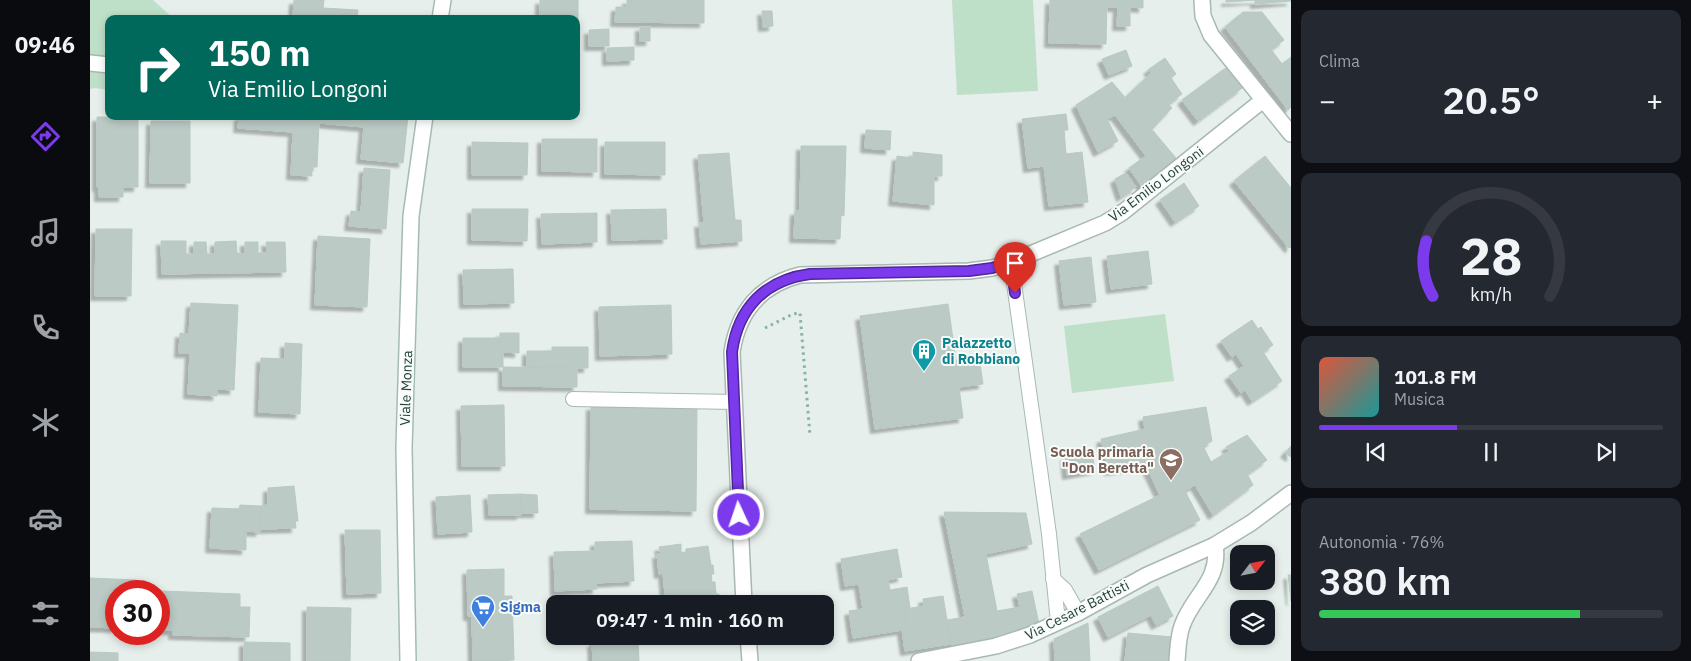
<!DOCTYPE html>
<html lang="it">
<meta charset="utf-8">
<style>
:root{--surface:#171b24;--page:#242831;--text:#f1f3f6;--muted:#9ea1a6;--line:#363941;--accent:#7c3aed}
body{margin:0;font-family:"IBM Plex Sans",sans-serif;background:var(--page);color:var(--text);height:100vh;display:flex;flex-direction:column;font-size:19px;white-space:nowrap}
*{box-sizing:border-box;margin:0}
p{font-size:16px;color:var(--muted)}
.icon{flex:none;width:28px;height:28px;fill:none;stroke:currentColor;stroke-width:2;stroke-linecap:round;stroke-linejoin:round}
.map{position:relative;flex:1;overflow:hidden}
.details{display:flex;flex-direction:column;gap:10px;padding:10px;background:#0d0f14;width:400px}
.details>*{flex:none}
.top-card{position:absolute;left:15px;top:15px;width:475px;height:105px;border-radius:10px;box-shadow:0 2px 8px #0003;background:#00695c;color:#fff;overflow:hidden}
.needle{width:32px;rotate:58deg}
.fabs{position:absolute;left:1140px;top:545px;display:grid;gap:10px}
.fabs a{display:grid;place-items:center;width:45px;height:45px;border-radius:10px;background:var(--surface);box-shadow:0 2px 8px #0003;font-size:25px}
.speed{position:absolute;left:15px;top:580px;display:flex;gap:10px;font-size:25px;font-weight:700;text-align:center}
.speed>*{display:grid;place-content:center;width:65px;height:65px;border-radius:50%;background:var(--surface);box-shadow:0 2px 8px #0003;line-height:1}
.speed .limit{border:8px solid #d22;background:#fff;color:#111}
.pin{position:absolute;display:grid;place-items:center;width:42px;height:42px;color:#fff;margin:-51px -21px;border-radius:50% 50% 50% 0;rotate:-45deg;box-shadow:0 0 5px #0007}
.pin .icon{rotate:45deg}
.me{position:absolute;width:55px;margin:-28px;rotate:357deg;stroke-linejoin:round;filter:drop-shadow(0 0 4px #0008)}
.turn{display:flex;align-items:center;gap:18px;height:105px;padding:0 20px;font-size:22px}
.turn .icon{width:65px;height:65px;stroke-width:2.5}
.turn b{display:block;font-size:35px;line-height:42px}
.big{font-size:38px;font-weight:600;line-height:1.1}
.details .widget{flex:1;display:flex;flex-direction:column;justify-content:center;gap:8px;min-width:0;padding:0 18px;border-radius:10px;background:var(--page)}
.details .dial{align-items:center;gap:0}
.dial svg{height:130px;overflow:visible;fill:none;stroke:var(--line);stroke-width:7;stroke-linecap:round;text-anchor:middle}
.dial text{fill:var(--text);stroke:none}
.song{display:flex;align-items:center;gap:15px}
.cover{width:60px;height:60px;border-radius:8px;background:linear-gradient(135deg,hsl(10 70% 55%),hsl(180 70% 35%))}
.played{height:5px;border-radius:2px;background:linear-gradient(90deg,var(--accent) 40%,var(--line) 40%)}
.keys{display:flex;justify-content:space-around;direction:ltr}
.heat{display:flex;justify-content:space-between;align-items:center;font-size:28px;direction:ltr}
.charge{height:8px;border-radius:4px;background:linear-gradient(90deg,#34c759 76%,var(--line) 0)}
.trip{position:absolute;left:456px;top:595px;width:288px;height:50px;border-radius:10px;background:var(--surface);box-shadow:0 2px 8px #0003;font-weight:600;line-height:50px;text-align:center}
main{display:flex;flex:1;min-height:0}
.dock{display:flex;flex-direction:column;width:90px;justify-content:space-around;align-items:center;background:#090b0e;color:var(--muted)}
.dock .icon{width:35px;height:35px}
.dock .current{color:var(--accent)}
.dock b{font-size:22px;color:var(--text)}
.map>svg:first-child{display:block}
.green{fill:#bfe0c8}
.building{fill:#bbcac4;stroke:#b8c9c2;filter:url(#shadow)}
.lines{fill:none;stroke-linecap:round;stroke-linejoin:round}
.lane-casing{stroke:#a8b8b2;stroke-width:16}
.street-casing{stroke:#a8b8b2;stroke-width:18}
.secondary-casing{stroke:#a4bbb3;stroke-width:18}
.path{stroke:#86b3a5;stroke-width:3;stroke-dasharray:2.5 4;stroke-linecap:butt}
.lane{stroke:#fff;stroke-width:14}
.street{stroke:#fff;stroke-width:15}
.secondary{stroke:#fff;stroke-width:15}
.route-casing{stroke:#51269a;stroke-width:12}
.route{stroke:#7c3aed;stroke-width:9}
.labels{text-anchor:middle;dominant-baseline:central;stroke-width:4;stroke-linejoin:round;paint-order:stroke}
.street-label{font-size:14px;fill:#24423a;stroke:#f7fbf9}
.culture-label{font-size:14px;font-weight:bold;fill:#0d838f;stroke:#f7fbf9;text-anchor:start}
.education-label{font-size:14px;font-weight:bold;fill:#785e54;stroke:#f7fbf9;text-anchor:end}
.shop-label{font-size:14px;font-weight:bold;fill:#366cbe;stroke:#f7fbf9;text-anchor:start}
</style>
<main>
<nav class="dock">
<b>09:46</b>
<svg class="icon current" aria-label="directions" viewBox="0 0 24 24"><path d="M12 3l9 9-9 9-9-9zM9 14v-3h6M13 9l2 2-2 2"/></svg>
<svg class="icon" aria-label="music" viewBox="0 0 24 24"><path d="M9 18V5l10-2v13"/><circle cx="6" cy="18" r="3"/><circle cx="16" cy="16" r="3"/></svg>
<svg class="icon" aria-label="phone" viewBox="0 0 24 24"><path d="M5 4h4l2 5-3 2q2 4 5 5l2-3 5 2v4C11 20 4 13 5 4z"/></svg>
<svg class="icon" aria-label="climate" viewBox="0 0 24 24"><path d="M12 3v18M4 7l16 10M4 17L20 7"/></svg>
<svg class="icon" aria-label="car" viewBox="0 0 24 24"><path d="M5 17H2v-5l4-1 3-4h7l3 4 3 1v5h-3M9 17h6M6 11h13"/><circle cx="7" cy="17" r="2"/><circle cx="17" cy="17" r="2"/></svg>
<svg class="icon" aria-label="filters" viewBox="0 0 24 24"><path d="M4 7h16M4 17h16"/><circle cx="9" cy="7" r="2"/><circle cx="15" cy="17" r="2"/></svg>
</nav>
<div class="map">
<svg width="1201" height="661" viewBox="0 0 1201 661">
<defs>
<filter id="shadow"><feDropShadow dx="-4.5" dy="4.5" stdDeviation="1" flood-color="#0004"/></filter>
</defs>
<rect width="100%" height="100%" fill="#e6efeb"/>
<g class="green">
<polygon points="0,0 63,0 84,19 19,19 19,90 5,88 0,89"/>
<polygon points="862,0 943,0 948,91 867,95"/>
<polygon points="1075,314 1084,381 982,393 974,326"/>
</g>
<g class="building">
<polygon points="204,0 234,0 233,8 268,10 267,19 203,19"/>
<polygon points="450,0 488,0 488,28 486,19 450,18"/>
<polygon points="537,0 614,0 614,23 525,22 526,7 537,7"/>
<polygon points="960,0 1017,0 1016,44 959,43"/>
<polygon points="1017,0 1053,0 1053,8 1040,7 1040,26 1027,26 1028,7 1017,7"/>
<polygon points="1136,0 1201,0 1201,1 1165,4 1165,0 1136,2"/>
<polygon points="672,11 682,11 683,26 673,27"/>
<polygon points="1153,12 1172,12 1194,40 1182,49"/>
<polygon points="1153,12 1192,64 1201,57 1201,107 1198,110 1135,27"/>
<rect x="550" y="27" width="10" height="14"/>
<polygon points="486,28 488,28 487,71 486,71"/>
<polygon points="519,29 519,46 499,46 499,30"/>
<polygon points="544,47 544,60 517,61 517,48"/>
<polygon points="1036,50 1042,66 1019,75 1012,59"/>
<polygon points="1075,58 1086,74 1081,78 1092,94 1078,104 1082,108 1062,129 1036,97 1061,73 1058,70"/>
<polygon points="1137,67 1152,88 1108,121 1092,100"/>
<polygon points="1022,82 1091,164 1055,191 1039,168 1056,156 1025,115 1017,119 1028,141 1008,152 986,105"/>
<polygon points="976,114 978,130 974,130 976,154 992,152 998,202 959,206 954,166 938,168 932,119"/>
<polygon points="149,116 318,116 313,163 271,159 274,127 229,123 227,167 221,167 222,176 201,175 203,132 148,128"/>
<polygon points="7,117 48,117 48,187 33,187 33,197 9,197 9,187 7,187"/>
<polygon points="61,121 100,121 100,183 60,183"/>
<polygon points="776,130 801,131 800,150 775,148"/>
<polygon points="452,139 507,139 507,172 452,171"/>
<polygon points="382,142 438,143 437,175 382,175"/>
<polygon points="515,142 575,142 575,175 515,174"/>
<polygon points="711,146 756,146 754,216 751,215 750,239 704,238 705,211 710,211"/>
<polygon points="823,152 852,155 852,176 844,176 844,205 803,201 807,156 823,158"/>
<polygon points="639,153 645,220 651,220 652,241 611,244 609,223 614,223 608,155"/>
<polygon points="1175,156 1201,188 1201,247 1199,248 1144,181"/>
<polygon points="274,168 300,170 296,229 259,226 261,211 271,212"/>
<polygon points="1036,173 1046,187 1031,197 1025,179"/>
<polygon points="1094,183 1109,206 1085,222 1070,200"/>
<polygon points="382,209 438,209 437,241 382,240"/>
<polygon points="576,209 577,239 522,240 521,210"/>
<polygon points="507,213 507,242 452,244 451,214"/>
<polygon points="6,229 42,229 41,296 5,296"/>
<polygon points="228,236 280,239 277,307 225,305"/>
<polygon points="71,241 96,241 96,254 104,254 104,242 116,242 117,254 125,254 125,242 146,241 147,253 155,254 155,242 168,242 168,253 177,253 176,242 195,242 196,272 72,274"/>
<polygon points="1058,251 1062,284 1021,289 1017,256"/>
<polygon points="1001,257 1006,302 974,305 969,261"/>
<polygon points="423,269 424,303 374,304 373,270"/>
<polygon points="101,303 148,305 144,390 127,389 127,396 98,394 100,353 89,353 90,333 99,334"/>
<polygon points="858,304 866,360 889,357 893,384 869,387 873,418 785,429 770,316"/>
<polygon points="581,305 582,354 510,356 509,307"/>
<polygon points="1162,320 1168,329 1171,327 1183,345 1173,352 1192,381 1162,401 1155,390 1151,393 1139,376 1154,366 1146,354 1142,357 1131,341"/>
<polygon points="410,333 429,333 429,353 413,352 413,367 373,367 373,338 410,338"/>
<polygon points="195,343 212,344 210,414 169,412 171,358 195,359"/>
<polygon points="462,347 498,347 498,368 437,367 437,351 462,351"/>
<polygon points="413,367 487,368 487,387 413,386"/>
<polygon points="414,405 415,466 372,466 371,406"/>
<polygon points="501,406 607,407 606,511 500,509"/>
<polygon points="1116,407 1122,441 1113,446 1121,462 1139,451 1136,447 1157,435 1177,460 1157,474 1163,485 1123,515 1105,485 1095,491 1110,520 1009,570 990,534 1070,495 1056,466 1019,471 1011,439 1055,429 1053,417"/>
<polygon points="1201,446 1201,457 1195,453"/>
<polygon points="1002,453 1005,470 977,475 975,457"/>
<polygon points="204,486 208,521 205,521 206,528 171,529 171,506 178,505 178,488"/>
<polygon points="431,494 431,515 399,515 398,495"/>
<polygon points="431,494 447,495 448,513 432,513"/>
<polygon points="380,495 382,532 348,534 346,497"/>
<polygon points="150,505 171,506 170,532 156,531 156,550 120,548 122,508 149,509"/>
<polygon points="854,512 936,513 942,544 896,554 907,611 930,607 927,594 942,591 949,624 935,631 862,648 857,620 875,617"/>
<polygon points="255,530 290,530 291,593 257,594"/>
<polygon points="542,541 544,581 506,583 507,589 465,591 464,552 505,551 505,542"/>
<polygon points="591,544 591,553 596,552 596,549 618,546 621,565 623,565 624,574 621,574 622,582 625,582 626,594 629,594 630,604 576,604 573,573 569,574 567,554 571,554 569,547"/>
<polygon points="807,549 812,577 798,580 800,590 817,587 820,608 815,609 818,629 763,638 759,611 773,609 769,584 755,586 751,559"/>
<polygon points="414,569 414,596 422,596 424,660 383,661 382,616 378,616 377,570"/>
<polygon points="1198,575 1201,575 1201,601"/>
<polygon points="0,578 47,580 46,591 26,591 26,628 0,627"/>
<polygon points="1068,586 1083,616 1066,625 1061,615 1018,637 1008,617"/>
<polygon points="46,590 150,594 150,607 160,607 159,637 83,635 83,630 69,630 69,591"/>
<polygon points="853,596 861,644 815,651 812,630 818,629 815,609 834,606 833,599"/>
<polygon points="217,607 261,608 260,661 217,661"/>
<polygon points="998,623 1000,661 965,661 964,639"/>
<polygon points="1038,633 1082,637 1079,661 1035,661"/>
<polygon points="504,636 550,636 550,640 548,640 549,661 503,661 502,643 505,643"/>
<polygon points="154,642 200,643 200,661 154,661"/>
<polygon points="0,652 28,653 28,661 0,661"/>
</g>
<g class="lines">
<g class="lane-casing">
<g id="lane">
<polyline points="921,262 959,534 968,622"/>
<polyline points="483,399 644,402"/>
<polyline points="963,579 975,590 988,613"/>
</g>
</g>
<g class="street-casing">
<g id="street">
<polyline points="1112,0 1113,16 1121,35 1201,134"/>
<polyline points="0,63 19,65"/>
<path d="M654,604L642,352C648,312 670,285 710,275L879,271L902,268L914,265L1015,223L1033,212L1173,100"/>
<polyline points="658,636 660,661"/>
<polyline points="829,661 906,646 940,635 988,613 1057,575 1125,545 1161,523 1201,493"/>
<path d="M1087,661C1088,649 1088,637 1092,626C1102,596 1131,581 1125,545"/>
</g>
</g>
<g class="secondary-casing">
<g id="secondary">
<polyline points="350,19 353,0"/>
<polyline points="318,661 314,448 321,216 335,116"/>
</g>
</g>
<polyline class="path" points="675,328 703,314 710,313 720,436"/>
<use href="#lane" class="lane"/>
<use href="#street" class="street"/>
<use href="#secondary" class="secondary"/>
</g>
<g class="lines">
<g class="route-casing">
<path id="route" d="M649,515L642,352C648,308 675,280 720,274L879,271L902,268L921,262L925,293"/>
</g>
<use href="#route" class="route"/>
</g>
<defs>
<g id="building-pin" transform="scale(1.25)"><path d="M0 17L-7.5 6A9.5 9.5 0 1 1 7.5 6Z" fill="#0f9aa8" stroke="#f7fbf9"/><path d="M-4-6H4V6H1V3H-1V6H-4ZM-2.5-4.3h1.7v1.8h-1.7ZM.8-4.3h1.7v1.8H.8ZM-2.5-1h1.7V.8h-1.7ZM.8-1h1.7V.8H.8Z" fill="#fff"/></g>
<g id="school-pin" transform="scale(1.25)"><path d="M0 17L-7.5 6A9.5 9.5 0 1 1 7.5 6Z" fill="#8d6e63" stroke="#f7fbf9"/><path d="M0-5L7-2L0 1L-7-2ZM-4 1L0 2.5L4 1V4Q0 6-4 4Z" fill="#fff"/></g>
<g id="supermarket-pin" transform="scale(1.25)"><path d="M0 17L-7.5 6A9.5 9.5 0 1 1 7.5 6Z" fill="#3f7fe0" stroke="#f7fbf9"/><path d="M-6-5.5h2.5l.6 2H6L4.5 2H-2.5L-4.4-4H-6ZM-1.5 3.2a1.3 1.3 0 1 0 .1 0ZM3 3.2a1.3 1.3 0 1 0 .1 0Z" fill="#fff"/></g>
</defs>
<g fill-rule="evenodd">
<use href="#building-pin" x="834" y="351"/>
<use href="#school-pin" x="1081" y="460"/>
<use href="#supermarket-pin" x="393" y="607"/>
</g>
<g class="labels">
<g class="street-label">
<text transform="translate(1066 184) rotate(-37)">Via Emilio Longoni</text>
<text transform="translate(316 388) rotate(-88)">Viale Monza</text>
<text transform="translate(987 610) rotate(-27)">Via Cesare Battisti</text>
</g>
<g class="culture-label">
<text x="852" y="343">Palazzetto<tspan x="852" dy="16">di Robbiano</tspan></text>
</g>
<g class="education-label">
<text x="1064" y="452">Scuola primaria<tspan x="1064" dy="16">"Don Beretta"</tspan></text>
</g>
<g class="shop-label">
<text x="410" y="607">Sigma</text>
</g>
</g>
</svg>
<div class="fabs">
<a><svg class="needle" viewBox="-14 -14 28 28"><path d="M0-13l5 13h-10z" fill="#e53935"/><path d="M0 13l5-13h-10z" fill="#9ea1a6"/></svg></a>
<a><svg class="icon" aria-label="layers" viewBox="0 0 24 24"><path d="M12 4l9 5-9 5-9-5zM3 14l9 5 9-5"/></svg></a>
</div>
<div class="speed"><div class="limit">30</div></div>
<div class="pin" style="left:925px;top:293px;background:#d93025"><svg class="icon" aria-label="arrive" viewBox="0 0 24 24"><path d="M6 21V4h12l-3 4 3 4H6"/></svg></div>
<svg class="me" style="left:649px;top:515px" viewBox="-20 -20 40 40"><circle r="17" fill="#7c3aed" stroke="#fff" stroke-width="3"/><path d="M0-11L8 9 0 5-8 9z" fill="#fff"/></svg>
<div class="trip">09:47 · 1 min · 160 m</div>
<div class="top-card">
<div class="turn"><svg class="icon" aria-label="right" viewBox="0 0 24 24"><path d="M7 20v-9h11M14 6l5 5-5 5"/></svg><div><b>150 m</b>Via Emilio Longoni</div></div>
</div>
</div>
<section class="details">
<div class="widget"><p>Clima</p>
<div class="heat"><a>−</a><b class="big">20.5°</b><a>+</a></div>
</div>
<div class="widget dial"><svg viewBox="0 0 100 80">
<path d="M14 69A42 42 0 1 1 86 69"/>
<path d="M14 69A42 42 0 0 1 10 35" stroke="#7c3aed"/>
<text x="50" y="56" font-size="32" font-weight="700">28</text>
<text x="50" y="72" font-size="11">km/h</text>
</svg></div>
<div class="widget">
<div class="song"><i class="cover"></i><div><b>101.8 FM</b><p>Musica</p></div></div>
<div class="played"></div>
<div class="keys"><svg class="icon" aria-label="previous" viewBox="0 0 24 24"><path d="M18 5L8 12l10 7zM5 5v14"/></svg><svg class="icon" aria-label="pause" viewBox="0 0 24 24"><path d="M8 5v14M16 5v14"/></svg><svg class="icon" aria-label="next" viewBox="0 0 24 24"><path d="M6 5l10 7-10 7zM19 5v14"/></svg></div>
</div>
<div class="widget"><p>Autonomia · 76%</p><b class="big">380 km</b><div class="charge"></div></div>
</section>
</main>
